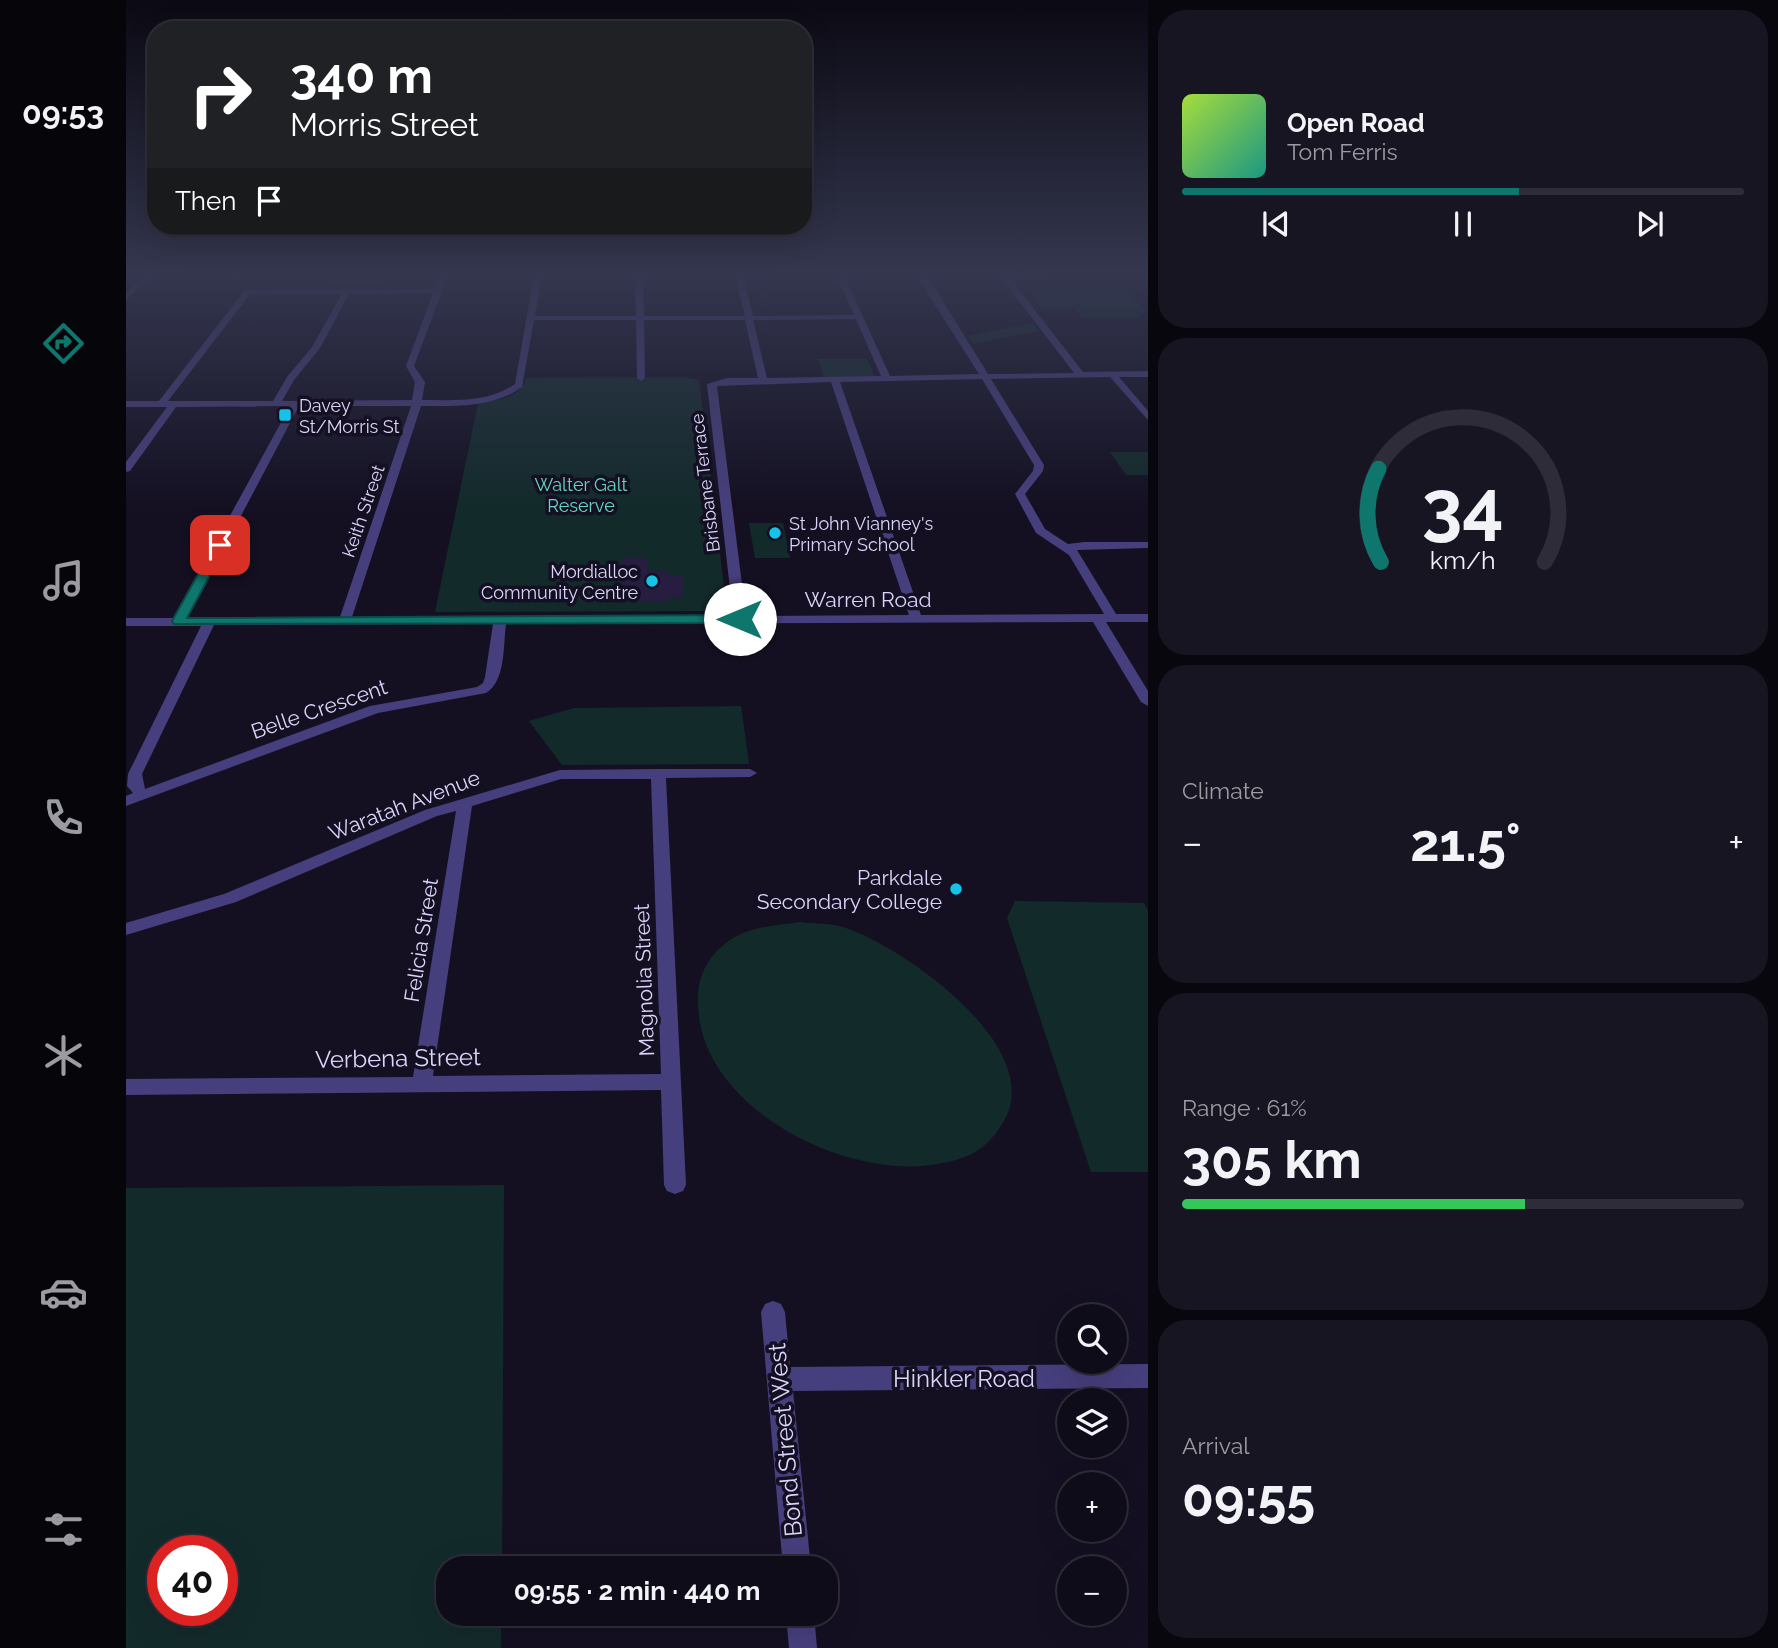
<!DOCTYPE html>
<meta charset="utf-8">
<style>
:root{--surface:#0f0c1a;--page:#181523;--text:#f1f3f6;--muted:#9b9ba2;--line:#2f2c39;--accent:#0f766e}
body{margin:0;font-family:Raleway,sans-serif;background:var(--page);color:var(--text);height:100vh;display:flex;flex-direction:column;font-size:26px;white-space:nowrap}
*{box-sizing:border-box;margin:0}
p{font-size:23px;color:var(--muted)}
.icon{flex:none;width:38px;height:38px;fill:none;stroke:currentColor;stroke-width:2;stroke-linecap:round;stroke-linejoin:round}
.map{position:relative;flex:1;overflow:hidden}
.side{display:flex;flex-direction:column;gap:10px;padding:10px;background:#08070e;width:630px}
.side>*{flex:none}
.guide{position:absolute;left:21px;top:21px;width:665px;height:214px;border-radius:28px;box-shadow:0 7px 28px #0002,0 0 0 2px var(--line);background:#202124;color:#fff;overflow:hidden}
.buttons{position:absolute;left:931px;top:1304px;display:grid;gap:14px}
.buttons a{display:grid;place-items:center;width:70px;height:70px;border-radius:50%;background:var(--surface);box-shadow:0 7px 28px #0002,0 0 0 2px var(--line);font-size:35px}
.speed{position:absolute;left:21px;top:1535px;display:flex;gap:14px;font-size:35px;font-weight:700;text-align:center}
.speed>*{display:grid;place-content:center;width:91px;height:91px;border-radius:50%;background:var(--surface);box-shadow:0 7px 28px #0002,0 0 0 2px var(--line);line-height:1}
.speed .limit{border:10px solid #d22;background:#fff;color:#111}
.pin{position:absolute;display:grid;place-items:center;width:60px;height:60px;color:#fff;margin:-30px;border-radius:14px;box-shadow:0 4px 10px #0006}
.me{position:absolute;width:77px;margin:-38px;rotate:270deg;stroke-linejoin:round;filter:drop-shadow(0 0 5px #0008)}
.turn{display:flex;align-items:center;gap:24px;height:147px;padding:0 28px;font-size:32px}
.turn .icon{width:91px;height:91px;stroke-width:2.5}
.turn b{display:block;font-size:49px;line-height:60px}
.then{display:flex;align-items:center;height:66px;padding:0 28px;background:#0003;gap:14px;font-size:26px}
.big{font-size:52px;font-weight:700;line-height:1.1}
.side .widget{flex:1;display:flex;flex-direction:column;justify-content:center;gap:10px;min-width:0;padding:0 24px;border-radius:28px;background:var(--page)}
.side .dial{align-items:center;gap:0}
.dial svg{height:182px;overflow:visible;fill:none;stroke:var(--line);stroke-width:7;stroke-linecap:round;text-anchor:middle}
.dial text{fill:var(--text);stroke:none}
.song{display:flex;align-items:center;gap:21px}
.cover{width:84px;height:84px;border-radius:10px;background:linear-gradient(135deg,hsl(80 70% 55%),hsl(170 70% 35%))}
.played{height:7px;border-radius:4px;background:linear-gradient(90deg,var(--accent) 60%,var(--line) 60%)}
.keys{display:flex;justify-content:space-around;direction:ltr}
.heat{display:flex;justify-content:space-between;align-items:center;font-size:38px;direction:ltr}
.charge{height:10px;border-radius:5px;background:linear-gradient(90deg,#34c759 61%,var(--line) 0)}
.trip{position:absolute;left:310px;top:1556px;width:402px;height:70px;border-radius:28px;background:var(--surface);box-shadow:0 7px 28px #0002,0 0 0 2px var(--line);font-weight:700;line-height:70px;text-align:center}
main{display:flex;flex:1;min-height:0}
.tab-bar{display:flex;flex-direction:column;width:126px;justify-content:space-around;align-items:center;background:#06050a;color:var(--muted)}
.tab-bar .icon{width:49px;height:49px}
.tab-bar .active{color:var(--accent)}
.tab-bar b{font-size:32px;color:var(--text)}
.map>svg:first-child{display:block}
.green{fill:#132a2b;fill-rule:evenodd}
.building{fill:#271d41}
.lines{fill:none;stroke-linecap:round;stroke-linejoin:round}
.minor{fill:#463f7d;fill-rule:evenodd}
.route{fill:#0f766e;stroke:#0a4d48;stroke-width:2}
.poi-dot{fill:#14c3e7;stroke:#141022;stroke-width:2.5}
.labels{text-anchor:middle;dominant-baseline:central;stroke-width:7;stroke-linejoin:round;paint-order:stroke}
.far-poi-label{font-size:18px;fill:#dbd4fb;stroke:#141022;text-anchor:start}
.far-street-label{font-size:18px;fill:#dbd4fb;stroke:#141022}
.far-park-label{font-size:18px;fill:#66d5c1;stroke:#141022}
.street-label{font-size:21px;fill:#dbd4fb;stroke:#141022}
.poi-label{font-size:21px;fill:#dbd4fb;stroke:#141022;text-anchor:end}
.near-street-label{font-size:24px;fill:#dbd4fb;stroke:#141022}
</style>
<main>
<nav class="tab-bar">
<b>09:53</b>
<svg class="icon active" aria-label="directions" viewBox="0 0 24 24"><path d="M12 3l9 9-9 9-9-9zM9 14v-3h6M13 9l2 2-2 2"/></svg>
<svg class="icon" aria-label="music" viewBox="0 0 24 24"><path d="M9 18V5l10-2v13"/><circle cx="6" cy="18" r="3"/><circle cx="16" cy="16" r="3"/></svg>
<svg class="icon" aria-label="phone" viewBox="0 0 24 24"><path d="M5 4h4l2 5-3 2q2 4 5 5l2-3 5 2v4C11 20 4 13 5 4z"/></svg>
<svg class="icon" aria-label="climate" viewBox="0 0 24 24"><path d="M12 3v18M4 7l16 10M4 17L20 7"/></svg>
<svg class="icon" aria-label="car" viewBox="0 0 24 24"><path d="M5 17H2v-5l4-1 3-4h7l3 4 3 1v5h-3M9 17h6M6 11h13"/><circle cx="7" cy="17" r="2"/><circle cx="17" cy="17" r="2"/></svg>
<svg class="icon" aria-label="filters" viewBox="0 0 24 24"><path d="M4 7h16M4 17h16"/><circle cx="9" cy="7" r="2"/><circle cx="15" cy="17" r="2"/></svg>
</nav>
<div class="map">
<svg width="1022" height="1648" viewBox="0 0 1022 1648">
<rect width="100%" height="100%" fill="#141022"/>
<g class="green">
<polygon points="206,275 252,275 257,278 253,283 248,285 182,288 198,286 196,283"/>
<polygon points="902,290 999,290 1021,313 1010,313 1014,317 956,317 948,308 916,308"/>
<polygon points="907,323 912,331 847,344 842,336"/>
<polygon points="692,359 741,359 749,377 698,377"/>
<path d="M557,377L573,380L601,611L309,612L352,403C370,400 395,399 400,378Z"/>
<polygon points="984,452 1022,452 1022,475 1000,475"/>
<polygon points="623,523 657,523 664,558 629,558"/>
<polygon points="615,706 623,764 436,765 403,721 448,708"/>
<polygon points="889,901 1018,903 1022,911 1022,1172 965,1172 881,918"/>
<path d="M675,922C689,924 705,923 717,927C777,946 925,1050 876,1124C859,1151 843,1158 812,1164C719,1181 572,1107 572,1002C571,976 583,954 604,940C625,926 652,925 675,922Z"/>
<path d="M378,1185L376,1568H322V1614H375V1648H0V1188ZM37,1550H96V1610H37Z"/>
</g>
<polygon class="building" points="496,557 517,557 517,560 521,560 521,572 541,572 541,576 557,576 558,597 542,597 543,602 510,602 510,598 505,598 505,587 495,587"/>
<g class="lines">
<g class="minor">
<polygon points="18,275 26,275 0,300 0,294"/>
<polygon points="111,275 119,275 113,280 109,278"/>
<path d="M314,275H322L288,366L299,382L296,400C327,400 362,403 389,384L408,275H416L409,316H510L509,275H517L518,316H619L609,275H617L627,316L728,315L710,275H718L764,376L853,374L790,275H798L807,285L862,374L948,373L874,276L924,275L921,278H884L957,372L1022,371V377H993L1022,411V420L984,377L865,379L918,465L917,471L899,494L919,529L942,544L958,542H1022V548L951,550L990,614H1022V622H980L1022,691V706L1015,702L967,622L380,624C377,646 380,681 360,693L252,713L0,806V796L7,793L1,786L2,774L75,626H0V618H48L164,406L50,407L4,471L0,472V462L41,407H0V401H33L119,290L309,289ZM307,293L280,366L289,382L286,400L156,401L168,380L194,348L223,294ZM124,294H216L186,347L161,377L147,401H42ZM730,319L755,376L641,378L627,320ZM408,320H510L511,378L515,381L519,378L518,320H619L632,378H601L581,384L607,616L226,617L295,406C330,406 367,408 396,387ZM856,379L908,465L907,471L889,494L910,533L943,555L978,614L795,615L714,382ZM705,382L783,615L620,616L591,386ZM173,406H285L214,617L61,618ZM367,624L359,677L357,683L351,687L244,706L19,789L16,774L88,625Z"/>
<path d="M532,769H624L631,773L624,777L540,778L560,1185L557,1191L549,1194L541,1191L538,1185L535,1090L0,1095V1079L287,1077L330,811L311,816L110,902L0,935V923L98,894L299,810L434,770ZM435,779H525L535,1074L307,1076L346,806Z"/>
<polygon points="647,1301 655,1304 659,1312 664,1367 1022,1364 1022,1388 667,1391 685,1568 657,1568 635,1312 639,1304"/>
<polygon points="660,1614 688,1614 691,1648 663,1648"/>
</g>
</g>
<linearGradient id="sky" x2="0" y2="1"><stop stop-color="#0b0913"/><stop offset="0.54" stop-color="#34374f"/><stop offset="1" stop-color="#34374f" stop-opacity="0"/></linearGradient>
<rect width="1022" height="506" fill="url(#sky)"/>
<polygon class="route" points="90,542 100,545 61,618 614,615 621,619 614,623 48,624 46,621"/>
<g class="poi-dot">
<rect x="152" y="408" width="14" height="14" rx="3.5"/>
<circle cx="649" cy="533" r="7"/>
<circle cx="526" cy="581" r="7"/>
<circle cx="830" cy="889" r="7"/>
</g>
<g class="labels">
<g class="far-poi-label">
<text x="173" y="405">Davey<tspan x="173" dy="21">St/Morris St</tspan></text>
<text x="663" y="523">St John Vianney's<tspan x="663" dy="21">Primary School</tspan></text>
<text x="512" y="571" text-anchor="end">Mordialloc<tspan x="512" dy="21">Community Centre</tspan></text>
</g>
<g class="far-street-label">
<text transform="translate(579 483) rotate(-97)">Brisbane Terrace</text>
<text transform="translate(237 511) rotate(-71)">Keith Street</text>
</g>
<g class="far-park-label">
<text x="455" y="484">Walter Galt<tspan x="455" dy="21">Reserve</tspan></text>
</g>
<g class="street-label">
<text x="742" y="599">Warren Road</text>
<text transform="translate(193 709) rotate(-19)">Belle Crescent</text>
<text transform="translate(278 805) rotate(-21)">Waratah Avenue</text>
<text transform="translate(295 940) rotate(-81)">Felicia Street</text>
<text transform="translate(518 980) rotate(-92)">Magnolia Street</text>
</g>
<g class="poi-label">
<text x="816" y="877">Parkdale<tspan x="816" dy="24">Secondary College</tspan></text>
</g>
<g class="near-street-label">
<text transform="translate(272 1058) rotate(-1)">Verbena Street</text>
<text x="838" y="1378">Hinkler Road</text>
<text transform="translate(659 1440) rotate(-95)">Bond Street West</text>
</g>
</g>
</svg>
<div class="buttons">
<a><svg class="icon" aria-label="search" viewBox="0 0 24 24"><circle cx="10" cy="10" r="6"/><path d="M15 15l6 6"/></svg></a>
<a><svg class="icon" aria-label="layers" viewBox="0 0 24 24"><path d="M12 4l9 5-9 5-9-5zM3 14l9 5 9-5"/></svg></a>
<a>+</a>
<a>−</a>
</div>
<div class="speed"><div class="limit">40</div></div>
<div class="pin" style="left:94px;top:545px;background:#d93025"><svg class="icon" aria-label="arrive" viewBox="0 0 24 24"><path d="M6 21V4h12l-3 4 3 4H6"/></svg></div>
<svg class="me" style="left:614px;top:619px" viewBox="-20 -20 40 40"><circle r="19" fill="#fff"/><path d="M0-13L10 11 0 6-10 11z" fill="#0f766e"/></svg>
<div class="trip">09:55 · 2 min · 440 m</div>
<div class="guide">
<div class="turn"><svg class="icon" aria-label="right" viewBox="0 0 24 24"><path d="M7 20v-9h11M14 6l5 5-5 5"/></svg><div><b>340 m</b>Morris Street</div></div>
<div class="then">Then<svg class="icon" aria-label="arrive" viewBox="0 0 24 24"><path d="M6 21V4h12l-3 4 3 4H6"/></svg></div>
</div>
</div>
<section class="side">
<div class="widget">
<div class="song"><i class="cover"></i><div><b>Open Road</b><p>Tom Ferris</p></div></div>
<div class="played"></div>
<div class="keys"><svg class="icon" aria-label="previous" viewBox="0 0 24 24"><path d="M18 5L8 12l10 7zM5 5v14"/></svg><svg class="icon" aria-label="pause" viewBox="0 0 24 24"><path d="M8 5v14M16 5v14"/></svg><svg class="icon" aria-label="next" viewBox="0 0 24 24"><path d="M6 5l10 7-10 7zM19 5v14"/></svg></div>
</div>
<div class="widget dial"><svg viewBox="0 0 100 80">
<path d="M14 69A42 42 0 1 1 86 69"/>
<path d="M14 69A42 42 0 0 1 13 28" stroke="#0f766e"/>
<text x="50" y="56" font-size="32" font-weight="700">34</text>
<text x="50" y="72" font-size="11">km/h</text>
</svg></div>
<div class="widget"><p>Climate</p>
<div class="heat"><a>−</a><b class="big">21.5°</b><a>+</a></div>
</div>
<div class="widget"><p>Range · 61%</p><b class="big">305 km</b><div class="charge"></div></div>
<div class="widget"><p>Arrival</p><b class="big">09:55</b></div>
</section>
</main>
